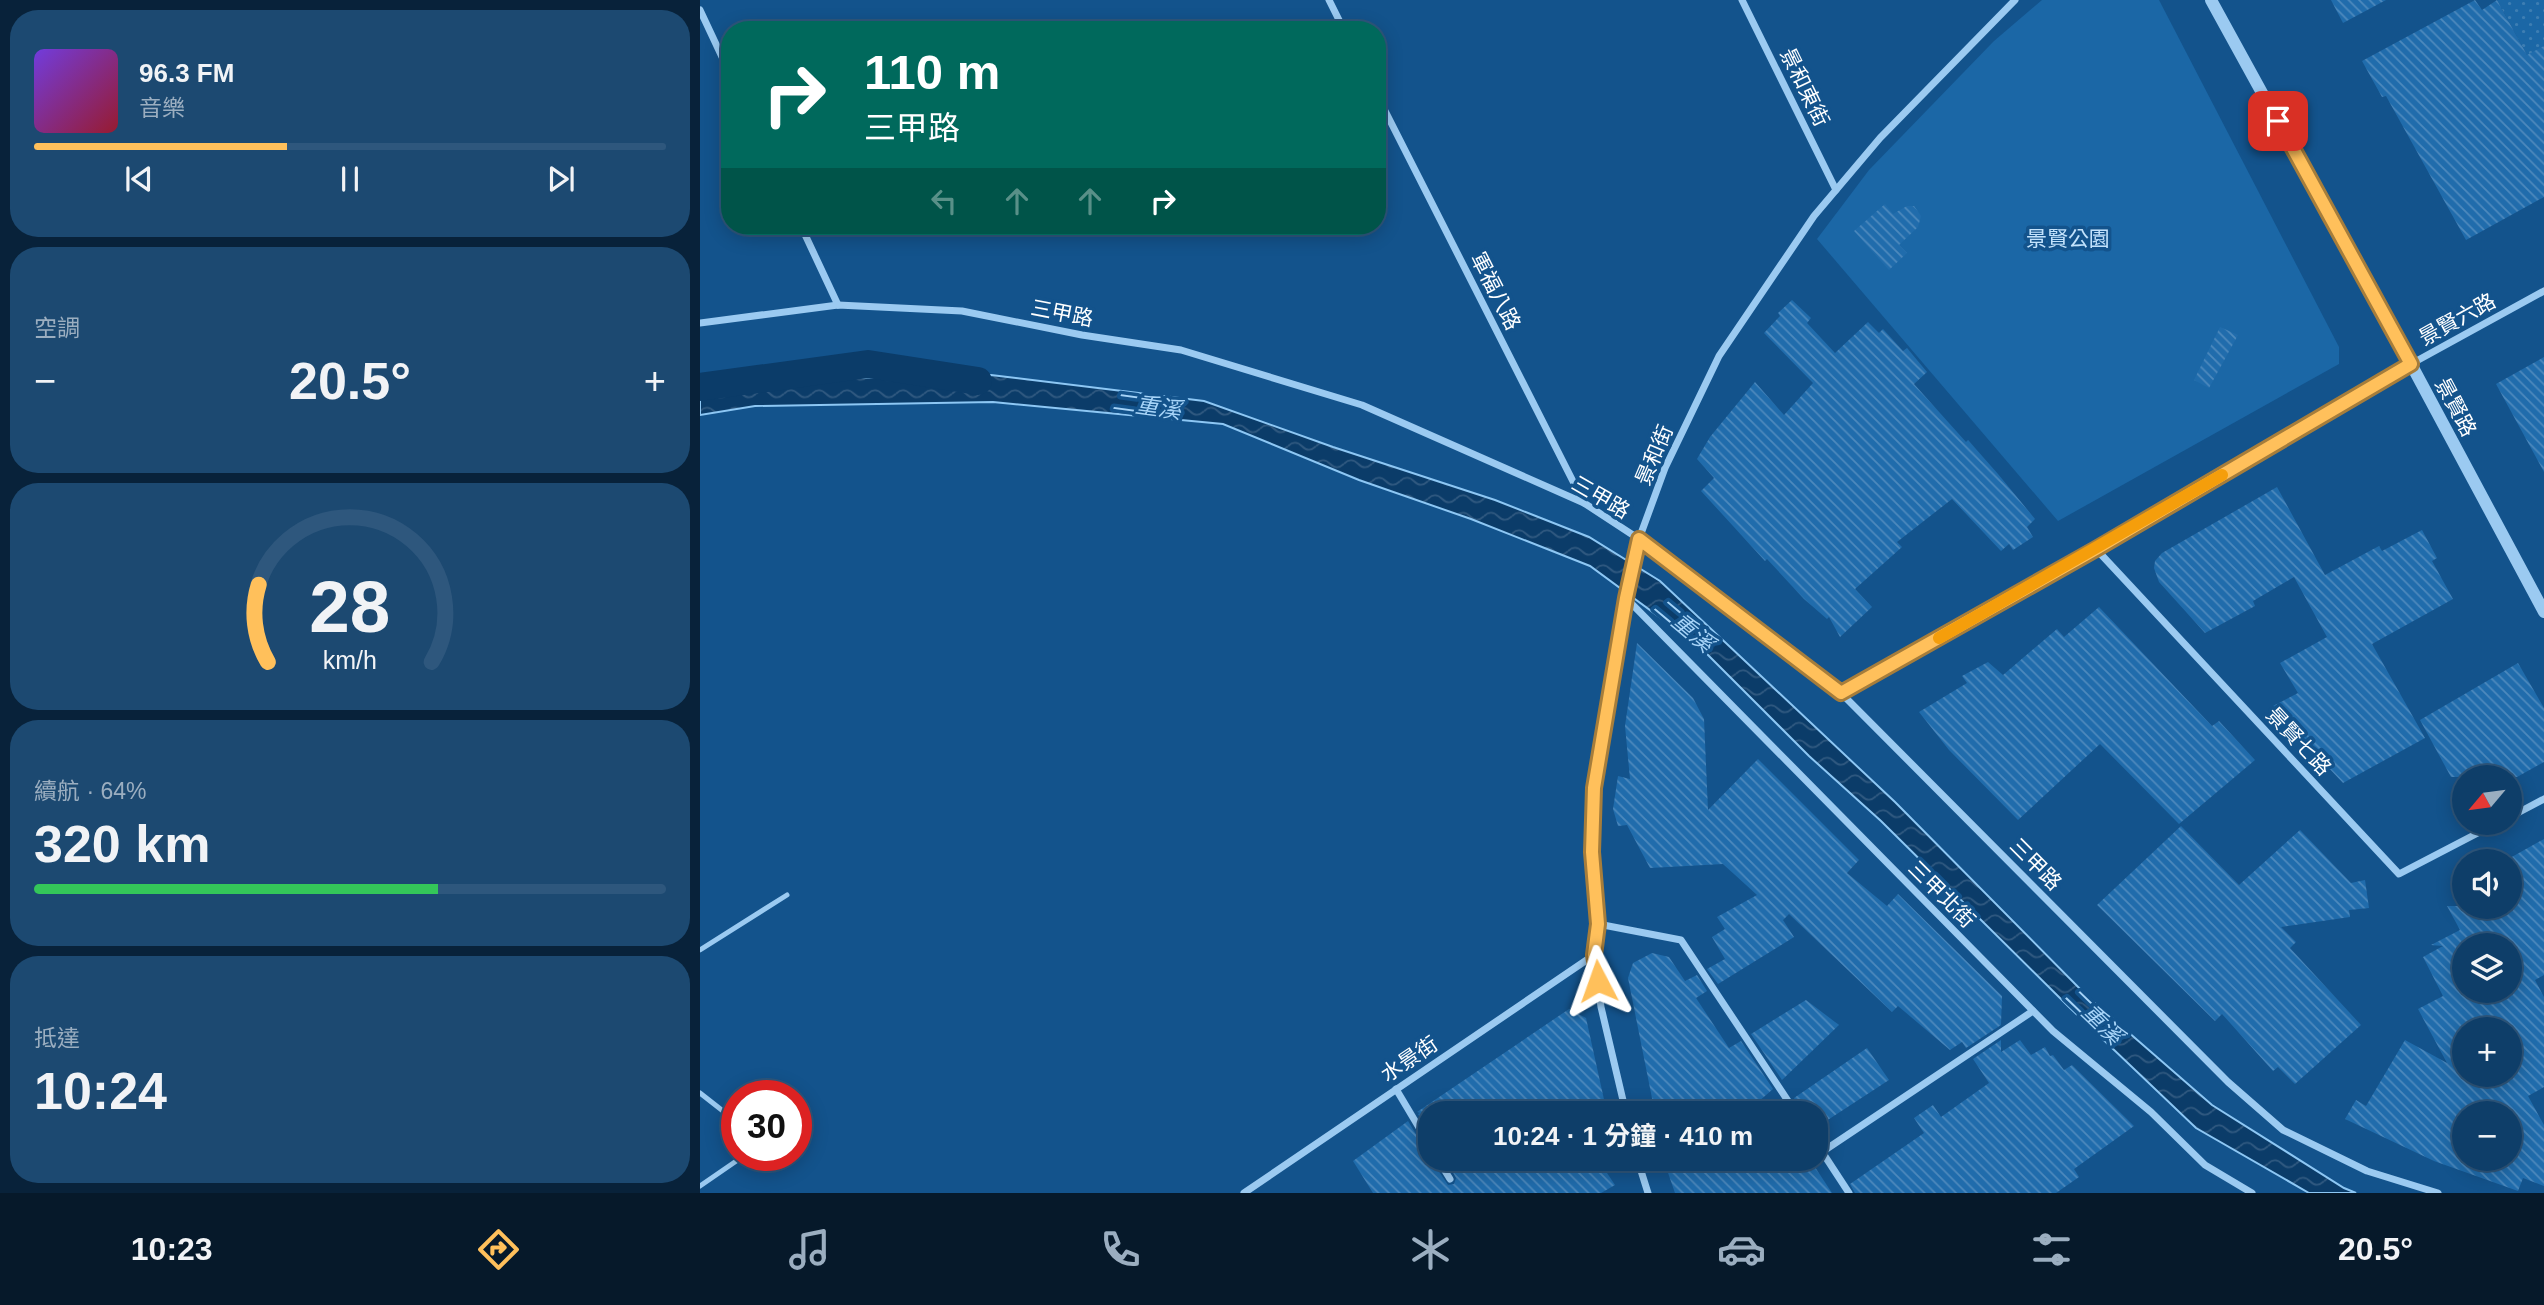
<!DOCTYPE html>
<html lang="zh-TW">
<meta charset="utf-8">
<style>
:root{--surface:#0e3e69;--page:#1c4971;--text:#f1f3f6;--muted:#9baec0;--line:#2e577d;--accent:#ffc05b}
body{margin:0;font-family:Helvetica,"Noto Sans TC",sans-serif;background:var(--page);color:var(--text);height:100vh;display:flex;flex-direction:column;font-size:26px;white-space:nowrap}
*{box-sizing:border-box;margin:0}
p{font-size:23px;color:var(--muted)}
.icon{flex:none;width:38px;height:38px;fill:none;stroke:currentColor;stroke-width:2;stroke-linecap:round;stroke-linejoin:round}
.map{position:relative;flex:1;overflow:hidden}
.panel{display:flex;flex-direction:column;gap:10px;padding:10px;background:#08223a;width:700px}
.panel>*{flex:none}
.top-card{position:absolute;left:21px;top:21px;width:665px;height:214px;border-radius:28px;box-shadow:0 4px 18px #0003,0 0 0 2px var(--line);background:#00695c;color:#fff;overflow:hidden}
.needle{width:46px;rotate:241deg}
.controls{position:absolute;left:1752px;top:765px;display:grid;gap:14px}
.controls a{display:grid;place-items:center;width:70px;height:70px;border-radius:50%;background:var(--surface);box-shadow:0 4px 18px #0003,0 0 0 2px var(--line);font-size:35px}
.speed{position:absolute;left:21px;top:1080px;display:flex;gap:14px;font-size:35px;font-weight:700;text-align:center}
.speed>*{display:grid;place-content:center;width:91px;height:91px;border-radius:50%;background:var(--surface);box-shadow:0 4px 18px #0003,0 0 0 2px var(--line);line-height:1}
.speed .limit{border:10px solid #d22;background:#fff;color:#111}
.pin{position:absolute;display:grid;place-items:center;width:60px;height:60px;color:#fff;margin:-30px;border-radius:14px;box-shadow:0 4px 10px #0006}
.me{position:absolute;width:77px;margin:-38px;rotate:356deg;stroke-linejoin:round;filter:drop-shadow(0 0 5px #0008)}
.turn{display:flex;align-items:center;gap:24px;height:147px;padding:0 28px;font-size:32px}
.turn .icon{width:91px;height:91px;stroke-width:2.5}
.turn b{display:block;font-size:49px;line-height:60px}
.lanes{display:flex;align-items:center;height:66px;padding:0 28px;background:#0003;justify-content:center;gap:35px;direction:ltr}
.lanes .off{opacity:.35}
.big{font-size:52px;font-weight:700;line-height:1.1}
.panel .card{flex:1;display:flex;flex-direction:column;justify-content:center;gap:10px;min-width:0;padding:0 24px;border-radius:28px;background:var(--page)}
.panel .dial{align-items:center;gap:0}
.dial svg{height:182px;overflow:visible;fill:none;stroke:var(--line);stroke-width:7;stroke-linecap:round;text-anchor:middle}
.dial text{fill:var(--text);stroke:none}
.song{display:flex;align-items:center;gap:21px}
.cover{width:84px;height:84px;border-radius:10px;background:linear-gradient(135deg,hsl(260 70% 55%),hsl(350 70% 35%))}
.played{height:7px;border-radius:4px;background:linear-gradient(90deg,var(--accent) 40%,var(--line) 40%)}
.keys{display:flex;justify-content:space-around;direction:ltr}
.heat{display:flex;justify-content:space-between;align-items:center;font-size:38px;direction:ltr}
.charge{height:10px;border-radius:5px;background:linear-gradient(90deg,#34c759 64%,var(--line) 0)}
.trip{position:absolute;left:718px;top:1101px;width:410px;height:70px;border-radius:28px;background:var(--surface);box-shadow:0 4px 18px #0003,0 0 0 2px var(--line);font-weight:700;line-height:70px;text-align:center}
.dock{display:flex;height:112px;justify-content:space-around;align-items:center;background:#06192a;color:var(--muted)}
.dock .icon{width:49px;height:49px}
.dock .selected{color:var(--accent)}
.dock b{font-size:32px;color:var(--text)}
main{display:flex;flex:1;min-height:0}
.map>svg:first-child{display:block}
.grass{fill:url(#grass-dots)}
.park{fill:#1b67a6}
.water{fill:url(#water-waves);stroke:#8dc7f4;stroke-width:2}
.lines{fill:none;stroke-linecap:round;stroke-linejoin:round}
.canal{stroke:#0b3c69;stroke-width:28}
.building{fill:url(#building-back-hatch);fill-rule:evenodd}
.service{stroke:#9bcaf1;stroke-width:5}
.minor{stroke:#9bcaf1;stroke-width:7}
.tertiary{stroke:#9bcaf1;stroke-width:12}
.route-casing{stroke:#a67d3b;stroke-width:18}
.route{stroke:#ffc05b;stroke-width:12}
.slow{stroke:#f59e0b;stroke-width:12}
.labels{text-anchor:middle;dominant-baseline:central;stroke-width:7;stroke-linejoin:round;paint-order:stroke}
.street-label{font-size:21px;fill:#fff;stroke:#13538c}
.park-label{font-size:21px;fill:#c2e2fc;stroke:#13538c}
.water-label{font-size:23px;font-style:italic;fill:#a7d4f8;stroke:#13538c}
</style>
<main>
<section class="panel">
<div class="card">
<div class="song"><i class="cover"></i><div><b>96.3 FM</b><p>音樂</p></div></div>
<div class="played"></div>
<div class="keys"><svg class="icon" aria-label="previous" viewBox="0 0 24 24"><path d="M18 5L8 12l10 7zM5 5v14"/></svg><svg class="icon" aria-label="pause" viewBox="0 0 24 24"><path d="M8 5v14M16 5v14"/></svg><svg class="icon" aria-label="next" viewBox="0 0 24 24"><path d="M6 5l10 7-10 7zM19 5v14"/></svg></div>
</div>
<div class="card"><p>空調</p>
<div class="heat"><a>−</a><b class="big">20.5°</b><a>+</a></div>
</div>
<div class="card dial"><svg viewBox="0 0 100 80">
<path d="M14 69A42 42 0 1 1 86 69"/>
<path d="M14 69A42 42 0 0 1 10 35" stroke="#ffc05b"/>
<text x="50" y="56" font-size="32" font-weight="700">28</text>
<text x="50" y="72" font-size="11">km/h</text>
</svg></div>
<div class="card"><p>續航 · 64%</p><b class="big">320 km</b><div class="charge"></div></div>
<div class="card"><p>抵達</p><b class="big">10:24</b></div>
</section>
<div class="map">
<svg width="1844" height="1193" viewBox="0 0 1844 1193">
<defs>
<pattern id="grass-dots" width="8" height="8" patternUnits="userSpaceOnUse" patternTransform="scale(1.75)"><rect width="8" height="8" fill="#1b67a6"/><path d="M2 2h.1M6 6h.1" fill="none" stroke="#3d7eb3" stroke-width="1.8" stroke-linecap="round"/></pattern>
<pattern id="water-waves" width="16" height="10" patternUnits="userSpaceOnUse" patternTransform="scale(1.75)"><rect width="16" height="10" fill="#0b3c69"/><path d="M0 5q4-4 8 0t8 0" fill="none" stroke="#305980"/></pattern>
<pattern id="building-back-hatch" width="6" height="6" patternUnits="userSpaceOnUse" patternTransform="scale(1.75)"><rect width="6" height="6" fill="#206cac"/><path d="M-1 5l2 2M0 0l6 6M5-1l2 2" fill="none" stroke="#4d89bd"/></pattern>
</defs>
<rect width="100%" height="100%" fill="#13538c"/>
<polygon class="grass" points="1797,0 1844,0 1844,54 1827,55"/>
<polygon class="park" points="1342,0 1459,0 1639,347 1639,364 1358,521 1117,239 1169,170 1294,41"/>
<polygon class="water" points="291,375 504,401 633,447 795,500 889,537 960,581 1195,802 1389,998 1512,1105 1644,1188 1656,1193 1609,1193 1496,1128 1369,1007 1181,821 1109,756 1000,647 890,566 771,519 659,480 523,424 293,402 55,406 0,415 0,381"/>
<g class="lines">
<polyline class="canal" points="0,387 168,364 278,381"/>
</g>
<g class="building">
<polygon points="1631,0 1686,0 1643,23"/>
<polygon points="1775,0 1782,10 1797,0 1827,55 1844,46 1844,197 1766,240 1686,96 1682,97 1662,61"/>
<polygon points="1185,204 1193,214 1207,206 1214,206 1221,216 1218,227 1199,245 1207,253 1189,270 1154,231"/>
<polygon points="1092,300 1111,318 1107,323 1135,353 1168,322 1179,333 1183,329 1203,351 1207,348 1227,372 1214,384 1266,442 1268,440 1298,474 1335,519 1327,527 1333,537 1313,550 1309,544 1301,551 1252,499 1197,542 1202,547 1155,589 1172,607 1140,637 1129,617 1127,619 1104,599 1067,559 1065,561 1001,491 1014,478 997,459 1010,437 1055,382 1084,415 1113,383 1064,333 1080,316 1078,313"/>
<polygon points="1520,327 1538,335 1509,388 1494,380"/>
<polygon points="1844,357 1844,472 1796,384"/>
<polygon points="1577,487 1625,575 1679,546 1682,551 1722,530 1737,558 1732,561 1753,599 1672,644 1725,738 1643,783 1626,765 1628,764 1573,706 1598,693 1580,663 1627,637 1594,577 1553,601 1555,606 1505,633 1459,582 1454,568 1455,561 1462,553"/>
<polygon points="1399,607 1512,726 1519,721 1555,760 1479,824 1400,744 1318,820 1249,750 1219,712 1267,683 1262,676 1288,662 1303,675 1357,629 1364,637"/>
<polygon points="937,643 993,698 1004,719 1008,810 1058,759 1159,860 1147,873 1187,906 1198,894 1302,996 1301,1025 1266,1048 1262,1042 1250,1050 1198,1006 1192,1012 1089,914 1083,920 1094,937 1018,984 1007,969 1025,959 1012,937 1025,929 1017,917 1057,895 1023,864 950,868 927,825 918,826 913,809 918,776 930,779 925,726"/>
<polygon points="1818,663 1844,708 1844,762 1817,777 1751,777 1720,720"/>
<polygon points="1481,826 1539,885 1600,830 1651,883 1665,880 1669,908 1649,910 1650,917 1581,927 1596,942 1590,948 1661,1025 1595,1084 1578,1067 1573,1071 1522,1014 1515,1021 1397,905"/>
<path d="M1844,839V975L1835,980L1844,997V1087L1828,1096L1844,1125V1186L1823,1178L1818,1191L1734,1161L1645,1119L1656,1100L1666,1106L1705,1040L1747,1063L1718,1009L1743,996L1723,957L1743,946L1731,945L1760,930L1747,906H1810V858ZM1764,945H1810V990H1764ZM1764,1029H1810V1074H1764ZM1764,1113H1810V1158H1764Z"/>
<polygon points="952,953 969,957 985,981 997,975 1007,991 996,998 1029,1048 1041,1041 1073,1089 1058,1102 1067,1113 955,1113 928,978 933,963"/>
<polygon points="1106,1000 1139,1025 1082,1080 1051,1034"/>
<polygon points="869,1009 886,1018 907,1113 730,1113 730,1134 718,1114 720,1113 717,1112"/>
<polygon points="1301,1040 1301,1052 1320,1040 1331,1055 1345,1047 1350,1056 1353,1055 1364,1070 1372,1065 1434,1126 1374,1169 1379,1177 1356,1193 1155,1193 1150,1184 1224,1133 1214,1118 1233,1105 1241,1117 1289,1083 1273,1059"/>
<polygon points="1167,1048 1189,1080 1120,1125 1115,1118 1115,1113 1102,1113 1094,1098"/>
<polygon points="708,1121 725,1149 730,1152 730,1158 748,1185 754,1184 756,1178 745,1158 897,1158 915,1185 901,1193 673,1193 653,1161"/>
<polygon points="982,1158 1109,1158 1132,1193 975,1193 966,1167"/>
</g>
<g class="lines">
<g class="service">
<polyline points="0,950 87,895"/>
<polyline points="0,1093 37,1122"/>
<polyline points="0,1186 45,1155"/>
</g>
<g class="minor">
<polyline points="629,0 644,30"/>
<polyline points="1042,0 1136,190"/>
<polyline points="0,10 30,74"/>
<polyline points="677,95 884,503"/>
<polyline points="101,226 138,305"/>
<polyline points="0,323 138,305 262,311 382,335 481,350 662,405 884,503 939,539 1141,693 1528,1082 1583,1130 1667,1171 1738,1193"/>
<polyline points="1396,549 1699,874 1799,822"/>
<polyline points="926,598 1353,1031 1451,1112 1505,1165 1552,1193"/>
<polyline points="1141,693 1396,549 1711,364 1844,291"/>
<polyline points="1810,817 1844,799"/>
<polyline points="898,924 981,940 1096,1113"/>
<polyline points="696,1089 730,1146"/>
<polyline points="926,1113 901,1007 894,955 898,924 892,852 894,788 926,598 939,539 965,468 1019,356 1114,216 1180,138 1315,0"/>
<polyline points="1115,1141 1149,1193"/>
<polyline points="1122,1152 1333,1011"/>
<polyline points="737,1158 750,1179"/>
<polyline points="937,1158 948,1193"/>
<polyline points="544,1193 894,955"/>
</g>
<polyline class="tertiary" points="1511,0 1711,364 1844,612"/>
</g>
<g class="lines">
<g class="route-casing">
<polyline id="route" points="898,981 894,955 898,924 892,852 894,788 926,598 939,539 1141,693 1396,549 1711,364 1578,121"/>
</g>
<use href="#route" class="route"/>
<polyline class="slow" points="1239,638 1522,475"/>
</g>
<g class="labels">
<g class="street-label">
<text transform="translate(1105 87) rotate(64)">景和東街</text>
<text transform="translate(796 291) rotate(63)">軍福八路</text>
<text transform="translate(362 313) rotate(11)">三甲路</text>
<text transform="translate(1757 319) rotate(-29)">景賢六路</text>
<text transform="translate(1756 407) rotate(62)">景賢路</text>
<text transform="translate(954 455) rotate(-67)">景和街</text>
<text transform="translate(901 497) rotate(30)">三甲路</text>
<text transform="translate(1599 741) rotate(47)">景賢七路</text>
<text transform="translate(1336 864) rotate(45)">三甲路</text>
<text transform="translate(1242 894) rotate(45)">三甲北街</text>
<text transform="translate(709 1059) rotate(-34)">水景街</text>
</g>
<g class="park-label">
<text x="1368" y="238">景賢公園</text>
</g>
<g class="water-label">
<text transform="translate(447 406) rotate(8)">二重溪</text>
<text transform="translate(984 625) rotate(40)">二重溪</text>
<text transform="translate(1394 1016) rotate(44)">二重溪</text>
</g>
</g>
</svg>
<div class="controls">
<a><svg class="needle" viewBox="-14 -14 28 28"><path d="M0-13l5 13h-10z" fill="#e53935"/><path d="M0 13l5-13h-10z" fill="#9baec0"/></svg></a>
<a><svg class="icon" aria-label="sound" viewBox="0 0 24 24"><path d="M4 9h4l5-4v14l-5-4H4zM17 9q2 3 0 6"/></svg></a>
<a><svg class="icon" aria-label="layers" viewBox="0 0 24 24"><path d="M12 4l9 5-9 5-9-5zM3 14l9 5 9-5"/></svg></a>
<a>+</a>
<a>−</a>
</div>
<div class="speed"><div class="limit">30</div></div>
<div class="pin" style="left:1578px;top:121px;background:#d93025"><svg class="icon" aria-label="arrive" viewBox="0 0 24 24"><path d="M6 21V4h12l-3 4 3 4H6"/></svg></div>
<svg class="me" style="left:898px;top:981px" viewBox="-20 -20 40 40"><path d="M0-17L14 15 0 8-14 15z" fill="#ffc05b" stroke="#fff" stroke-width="4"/></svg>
<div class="trip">10:24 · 1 分鐘 · 410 m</div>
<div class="top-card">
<div class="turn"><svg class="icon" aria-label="right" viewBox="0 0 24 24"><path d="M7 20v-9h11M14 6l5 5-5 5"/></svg><div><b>110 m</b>三甲路</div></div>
<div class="lanes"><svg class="icon off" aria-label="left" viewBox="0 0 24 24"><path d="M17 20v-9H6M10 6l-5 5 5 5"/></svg><svg class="icon off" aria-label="ahead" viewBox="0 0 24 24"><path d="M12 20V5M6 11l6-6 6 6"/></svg><svg class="icon off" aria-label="ahead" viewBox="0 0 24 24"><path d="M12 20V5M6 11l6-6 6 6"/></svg><svg class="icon" aria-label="right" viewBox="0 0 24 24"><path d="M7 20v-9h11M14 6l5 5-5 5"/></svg></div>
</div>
</div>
</main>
<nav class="dock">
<b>10:23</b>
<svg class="icon selected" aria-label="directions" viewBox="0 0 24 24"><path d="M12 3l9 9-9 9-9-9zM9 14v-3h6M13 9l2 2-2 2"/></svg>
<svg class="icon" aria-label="music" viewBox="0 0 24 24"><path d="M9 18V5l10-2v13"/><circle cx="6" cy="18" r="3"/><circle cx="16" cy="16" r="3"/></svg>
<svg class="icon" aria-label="phone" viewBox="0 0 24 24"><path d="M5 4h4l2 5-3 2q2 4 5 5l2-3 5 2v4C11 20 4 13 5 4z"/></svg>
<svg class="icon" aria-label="climate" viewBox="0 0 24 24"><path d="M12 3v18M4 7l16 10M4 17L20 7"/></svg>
<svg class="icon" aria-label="car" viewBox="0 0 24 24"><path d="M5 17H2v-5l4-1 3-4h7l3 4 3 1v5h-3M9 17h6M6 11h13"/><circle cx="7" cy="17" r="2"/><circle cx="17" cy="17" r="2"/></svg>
<svg class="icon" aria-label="filters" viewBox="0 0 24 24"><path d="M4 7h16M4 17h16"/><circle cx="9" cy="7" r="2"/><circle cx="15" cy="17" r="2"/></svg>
<b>20.5°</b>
</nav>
